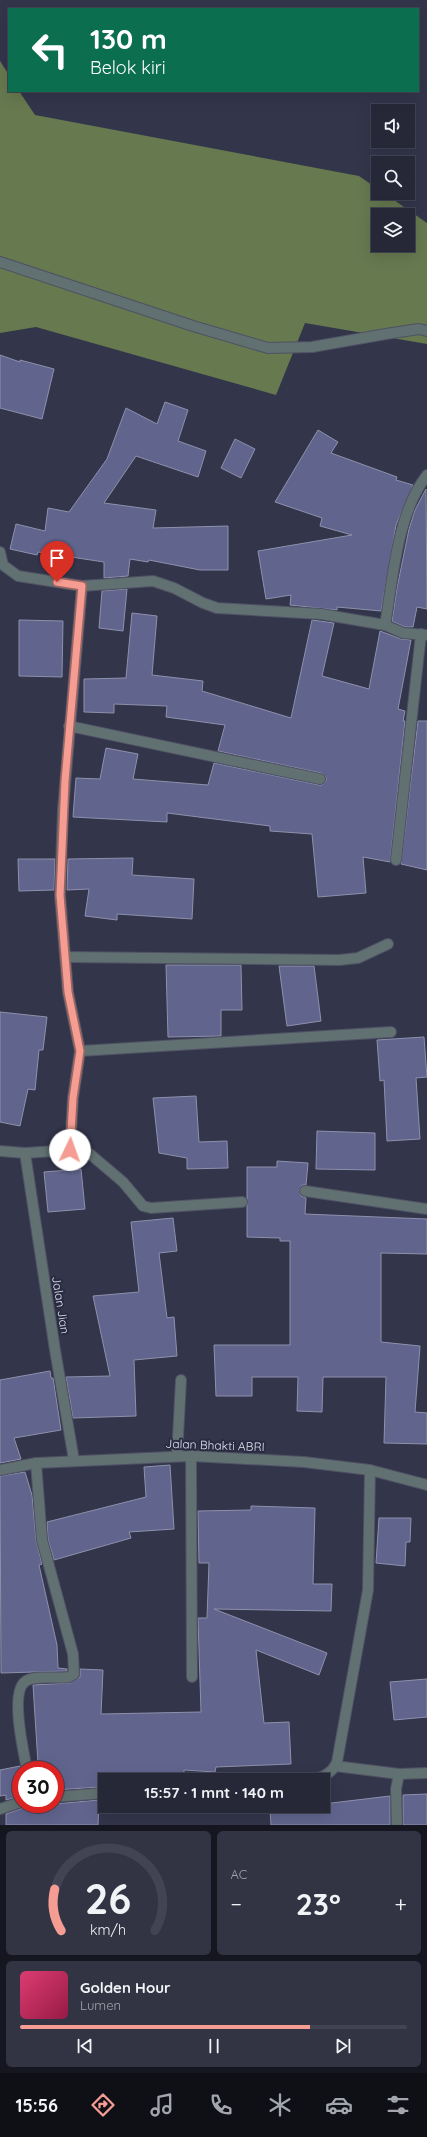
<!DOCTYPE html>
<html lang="id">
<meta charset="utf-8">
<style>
:root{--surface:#262838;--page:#323443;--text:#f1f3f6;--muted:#a4a6ae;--line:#424453;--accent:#f59c93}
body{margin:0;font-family:Quicksand,sans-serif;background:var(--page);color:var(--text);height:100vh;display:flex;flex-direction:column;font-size:15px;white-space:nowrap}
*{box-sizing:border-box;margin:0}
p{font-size:13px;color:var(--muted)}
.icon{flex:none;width:22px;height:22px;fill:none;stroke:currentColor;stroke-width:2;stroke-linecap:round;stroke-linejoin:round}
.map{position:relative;height:1825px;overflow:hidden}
.drawer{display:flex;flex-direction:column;gap:6px;padding:6px;background:#15161f;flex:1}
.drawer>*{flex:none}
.banner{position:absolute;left:8px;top:8px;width:411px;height:84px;border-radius:0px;box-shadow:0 4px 16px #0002,0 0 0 1px var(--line);background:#0b6e4f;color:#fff;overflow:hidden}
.fabs{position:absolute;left:371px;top:104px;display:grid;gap:8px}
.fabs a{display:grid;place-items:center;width:44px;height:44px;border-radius:0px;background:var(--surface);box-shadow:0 4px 16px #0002,0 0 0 1px var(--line);font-size:20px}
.speed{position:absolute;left:12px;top:1761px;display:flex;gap:8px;font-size:20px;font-weight:700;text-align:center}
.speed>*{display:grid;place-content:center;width:52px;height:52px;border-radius:50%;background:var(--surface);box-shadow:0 4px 16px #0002,0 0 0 1px var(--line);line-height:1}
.speed .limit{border:6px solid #d22;background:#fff;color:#111}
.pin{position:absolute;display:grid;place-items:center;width:34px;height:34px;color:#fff;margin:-41px -17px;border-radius:50% 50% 50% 0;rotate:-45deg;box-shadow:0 0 4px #0007}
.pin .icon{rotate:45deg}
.me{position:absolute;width:44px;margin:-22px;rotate:3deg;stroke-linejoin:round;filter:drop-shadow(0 0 3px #0008)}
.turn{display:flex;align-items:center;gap:14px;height:84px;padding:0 16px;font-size:18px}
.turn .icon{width:52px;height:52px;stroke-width:2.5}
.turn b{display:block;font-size:28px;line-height:34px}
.big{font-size:30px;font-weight:700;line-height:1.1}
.drawer .card{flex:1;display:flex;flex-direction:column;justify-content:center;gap:6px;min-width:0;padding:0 14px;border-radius:6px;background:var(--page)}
.drawer .dial{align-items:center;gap:0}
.dial svg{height:104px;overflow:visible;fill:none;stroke:var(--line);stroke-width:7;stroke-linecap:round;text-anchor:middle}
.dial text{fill:var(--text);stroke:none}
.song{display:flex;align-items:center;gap:12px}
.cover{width:48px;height:48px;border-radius:6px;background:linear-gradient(135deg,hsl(340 70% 55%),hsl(340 70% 35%))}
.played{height:4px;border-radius:2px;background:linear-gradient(90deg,var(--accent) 75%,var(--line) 75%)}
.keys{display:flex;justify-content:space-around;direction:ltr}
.heat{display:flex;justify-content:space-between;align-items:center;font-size:22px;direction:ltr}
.drawer .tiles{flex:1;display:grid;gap:6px;grid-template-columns:1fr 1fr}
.card:last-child{grid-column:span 2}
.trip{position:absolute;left:98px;top:1773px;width:232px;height:40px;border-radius:0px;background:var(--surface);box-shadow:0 4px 16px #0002,0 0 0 1px var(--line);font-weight:700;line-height:40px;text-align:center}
.tabs{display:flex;height:64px;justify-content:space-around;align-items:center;background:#0f1016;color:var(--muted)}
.tabs .icon{width:28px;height:28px}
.tabs .on{color:var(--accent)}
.tabs b{font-size:18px;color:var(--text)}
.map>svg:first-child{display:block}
.forest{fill:#66794f;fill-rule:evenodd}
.building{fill:#61648d;stroke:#8e91ac}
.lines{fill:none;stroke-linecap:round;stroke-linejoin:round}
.minor-casing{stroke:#4f5165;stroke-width:12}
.minor{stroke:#617070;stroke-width:10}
.route-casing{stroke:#9f6560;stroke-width:10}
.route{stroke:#f59c93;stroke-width:7}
.labels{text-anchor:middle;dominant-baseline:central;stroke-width:4;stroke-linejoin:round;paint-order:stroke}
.street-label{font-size:12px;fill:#dfe1ef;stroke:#292b41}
</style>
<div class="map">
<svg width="427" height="1825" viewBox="0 0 427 1825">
<rect width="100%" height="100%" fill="#33354b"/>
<path class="forest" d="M0,61L9,75V91H19L35,115L359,176L378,189V193H384L427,223V344L305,323L276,395L36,327L0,333ZM378,215H408V245H378Z"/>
<g class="building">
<polygon points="0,355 20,362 20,360 54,369 42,419 0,408"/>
<polygon points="165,402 188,410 178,441 206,451 198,477 136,456 104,503 156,510 153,528 228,526 228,570 200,570 149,560 148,562 130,559 128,576 104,578 104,562 38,552 37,555 10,549 16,524 45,531 48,508 69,512 107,459 126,408 157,424"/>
<polygon points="318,430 338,442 331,453 397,477 396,480 413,485 396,525 381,611 337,607 337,610 290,605 291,595 266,599 258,551 352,535 320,526 322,518 275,502"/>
<polygon points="235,439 255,449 241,478 221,468"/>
<polygon points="426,489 427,609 417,607 413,627 405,627 392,621 397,588 409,529 415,510"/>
<polygon points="127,589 123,631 99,628 102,591"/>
<polygon points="132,613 157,616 152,675 203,681 202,691 291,718 312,620 334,623 322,676 369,689 380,631 401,639 411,640 398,709 405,711 403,721 405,721 390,862 363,857 366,893 318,897 312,834 270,831 270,826 167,813 167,822 73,817 76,778 100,779 106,748 138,754 133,779 208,785 214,763 319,785 322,785 326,781 326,777 321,773 218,751 225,725 166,717 167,706 114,704 114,713 84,712 84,679 126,678"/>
<polygon points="19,620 63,621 62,677 19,676"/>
<polygon points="418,721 427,721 427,870 401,864"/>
<polygon points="133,858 132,875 194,879 192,919 117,914 117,920 85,916 89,889 67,890 68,859"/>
<polygon points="18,859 55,859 54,890 19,891"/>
<polygon points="166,965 241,965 242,1010 221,1010 221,1036 168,1037"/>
<polygon points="279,966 314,966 321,1021 287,1026"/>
<polygon points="0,1012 47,1017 43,1050 39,1050 35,1090 28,1089 20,1126 0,1122"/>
<polygon points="424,1037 427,1077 416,1078 420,1139 387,1141 384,1080 380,1081 377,1040"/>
<polygon points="196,1096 199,1142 227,1141 228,1168 187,1169 187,1158 159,1153 153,1098"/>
<polygon points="317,1131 375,1133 375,1170 316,1169"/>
<polygon points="277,1161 308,1163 306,1185 302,1185 299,1190 301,1196 306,1198 305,1214 427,1219 427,1254 381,1253 381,1342 420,1346 415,1412 427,1413 427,1444 384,1443 386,1377 323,1377 322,1412 297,1411 298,1377 252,1377 252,1396 216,1396 214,1345 290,1345 290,1241 280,1241 280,1238 247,1237 247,1167 277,1167"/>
<polygon points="81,1169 85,1209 48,1212 44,1172"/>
<polygon points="173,1218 177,1251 159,1253 167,1318 174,1317 177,1356 134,1360 136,1416 73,1418 66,1377 110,1376 93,1296 139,1292 131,1222"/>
<polygon points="50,1371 51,1378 53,1378 61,1430 14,1438 21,1459 0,1463 0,1380"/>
<polygon points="170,1465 174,1529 129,1532 131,1538 54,1560 48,1539 47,1522 146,1497 144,1467"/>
<polygon points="25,1472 32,1495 36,1540 42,1564 39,1565 57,1645 58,1668 67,1669 67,1671 1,1673 0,1476"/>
<polygon points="251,1506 315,1508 313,1584 332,1584 331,1611 214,1609 327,1653 319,1675 256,1650 264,1723 289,1722 291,1764 216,1767 215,1772 184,1770 184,1778 100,1779 100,1787 55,1790 55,1770 33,1770 32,1764 38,1763 33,1685 70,1683 80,1677 80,1669 103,1670 101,1714 201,1712 198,1618 207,1618 209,1563 199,1563 198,1511 251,1510"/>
<polygon points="379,1518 411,1518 410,1542 406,1542 405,1566 376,1563"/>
<polygon points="427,1679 427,1717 394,1720 390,1682"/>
<polygon points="20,1766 21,1796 6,1800 6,1795 0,1796 0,1770"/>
<polygon points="427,1794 427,1825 403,1825 403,1795"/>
<polygon points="390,1796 390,1825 271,1825 270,1810 323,1806 323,1804"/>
<polygon points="99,1800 98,1825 6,1825 6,1814 23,1808 27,1804 55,1804"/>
</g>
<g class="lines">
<g class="minor-casing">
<g id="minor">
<polyline points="0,262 193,326 268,348 312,347 386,334 419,329 427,331"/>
<polyline points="0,552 3,565 18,576 82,586 153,581 174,588 203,603 217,608 321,614 385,625 403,633 427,635"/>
<path d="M385,625C393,578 397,513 427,475"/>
<polyline points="69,726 320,779"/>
<polyline points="396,860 421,634"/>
<polyline points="65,957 339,960 358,958 388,944"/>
<polyline points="80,1051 391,1032"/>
<polyline points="70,1150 81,1151 90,1154 123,1182 143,1206 151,1208 242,1202"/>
<polyline points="0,1151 25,1153 70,1150 73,1098 80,1051 68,992 60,895 63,809 82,586"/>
<polyline points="25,1153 55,1350 74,1460"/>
<polyline points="305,1191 427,1209"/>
<polyline points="177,1456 181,1380"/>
<polyline points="191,1456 192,1677"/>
<polyline points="0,1470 36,1463 191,1456 304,1462 370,1470 427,1485"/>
<polyline points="335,1766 399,1774 427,1773"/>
<path d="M27,1770C24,1753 9,1691 26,1681C35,1675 57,1679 69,1677L74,1674L73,1654L42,1540L36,1463"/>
<path d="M310,1780C322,1779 333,1772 337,1762L368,1590L370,1470"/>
<polyline points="55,1797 105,1793"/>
<polyline points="0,1809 21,1802"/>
<polyline points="397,1825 396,1789 399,1774"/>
</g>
</g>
<use href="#minor" class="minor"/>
</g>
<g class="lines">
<g class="route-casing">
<polyline id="route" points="57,582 82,586 65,781 60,895 68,992 80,1051 73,1098 70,1150"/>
</g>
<use href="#route" class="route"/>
</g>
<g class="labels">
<g class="street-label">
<text transform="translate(61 1305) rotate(81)">Jalan Jian</text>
<text transform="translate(215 1445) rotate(2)">Jalan Bhakti ABRI</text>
</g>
</g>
</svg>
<div class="fabs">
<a><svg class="icon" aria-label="sound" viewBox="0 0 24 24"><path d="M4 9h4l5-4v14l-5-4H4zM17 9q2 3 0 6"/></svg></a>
<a><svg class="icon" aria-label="search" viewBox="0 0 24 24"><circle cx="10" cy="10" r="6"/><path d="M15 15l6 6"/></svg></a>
<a><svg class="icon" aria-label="layers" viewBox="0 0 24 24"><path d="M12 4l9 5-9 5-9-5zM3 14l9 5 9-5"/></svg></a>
</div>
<div class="speed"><div class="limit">30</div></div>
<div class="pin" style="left:57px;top:582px;background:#d93025"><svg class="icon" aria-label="arrive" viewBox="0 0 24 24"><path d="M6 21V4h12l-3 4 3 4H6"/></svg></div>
<svg class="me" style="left:70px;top:1150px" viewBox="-20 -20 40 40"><circle r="19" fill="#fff"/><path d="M0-13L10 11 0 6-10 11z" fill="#f59c93"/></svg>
<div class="trip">15:57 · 1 mnt · 140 m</div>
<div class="banner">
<div class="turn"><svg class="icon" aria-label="left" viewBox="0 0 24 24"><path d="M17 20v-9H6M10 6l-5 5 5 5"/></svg><div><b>130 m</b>Belok kiri</div></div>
</div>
</div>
<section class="drawer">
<div class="tiles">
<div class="card dial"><svg viewBox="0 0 100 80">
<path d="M14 69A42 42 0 1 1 86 69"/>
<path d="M14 69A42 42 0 0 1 9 37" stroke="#f59c93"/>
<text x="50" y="56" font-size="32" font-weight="700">26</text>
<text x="50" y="72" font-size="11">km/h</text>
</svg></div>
<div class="card"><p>AC</p>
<div class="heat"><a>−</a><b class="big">23°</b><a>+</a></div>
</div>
<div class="card">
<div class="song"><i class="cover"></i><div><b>Golden Hour</b><p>Lumen</p></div></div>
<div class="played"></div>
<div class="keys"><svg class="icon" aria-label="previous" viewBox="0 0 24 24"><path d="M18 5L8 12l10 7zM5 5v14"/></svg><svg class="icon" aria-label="pause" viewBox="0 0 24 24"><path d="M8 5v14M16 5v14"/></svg><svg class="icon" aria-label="next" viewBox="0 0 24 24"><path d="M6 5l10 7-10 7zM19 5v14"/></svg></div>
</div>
</div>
</section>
<nav class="tabs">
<b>15:56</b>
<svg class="icon on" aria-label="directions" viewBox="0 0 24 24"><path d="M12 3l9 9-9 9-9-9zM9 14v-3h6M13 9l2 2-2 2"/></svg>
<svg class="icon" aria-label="music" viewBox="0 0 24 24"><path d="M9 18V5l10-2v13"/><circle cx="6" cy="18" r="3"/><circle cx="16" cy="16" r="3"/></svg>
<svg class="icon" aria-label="phone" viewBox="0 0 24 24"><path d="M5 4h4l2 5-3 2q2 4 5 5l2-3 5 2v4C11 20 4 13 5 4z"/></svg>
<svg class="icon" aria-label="climate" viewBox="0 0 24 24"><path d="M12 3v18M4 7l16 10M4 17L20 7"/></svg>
<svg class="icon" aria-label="car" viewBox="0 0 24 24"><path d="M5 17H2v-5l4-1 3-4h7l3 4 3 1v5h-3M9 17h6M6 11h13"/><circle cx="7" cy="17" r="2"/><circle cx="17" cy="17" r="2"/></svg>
<svg class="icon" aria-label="filters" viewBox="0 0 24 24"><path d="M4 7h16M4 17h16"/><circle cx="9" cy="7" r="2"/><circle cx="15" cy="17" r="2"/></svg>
</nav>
